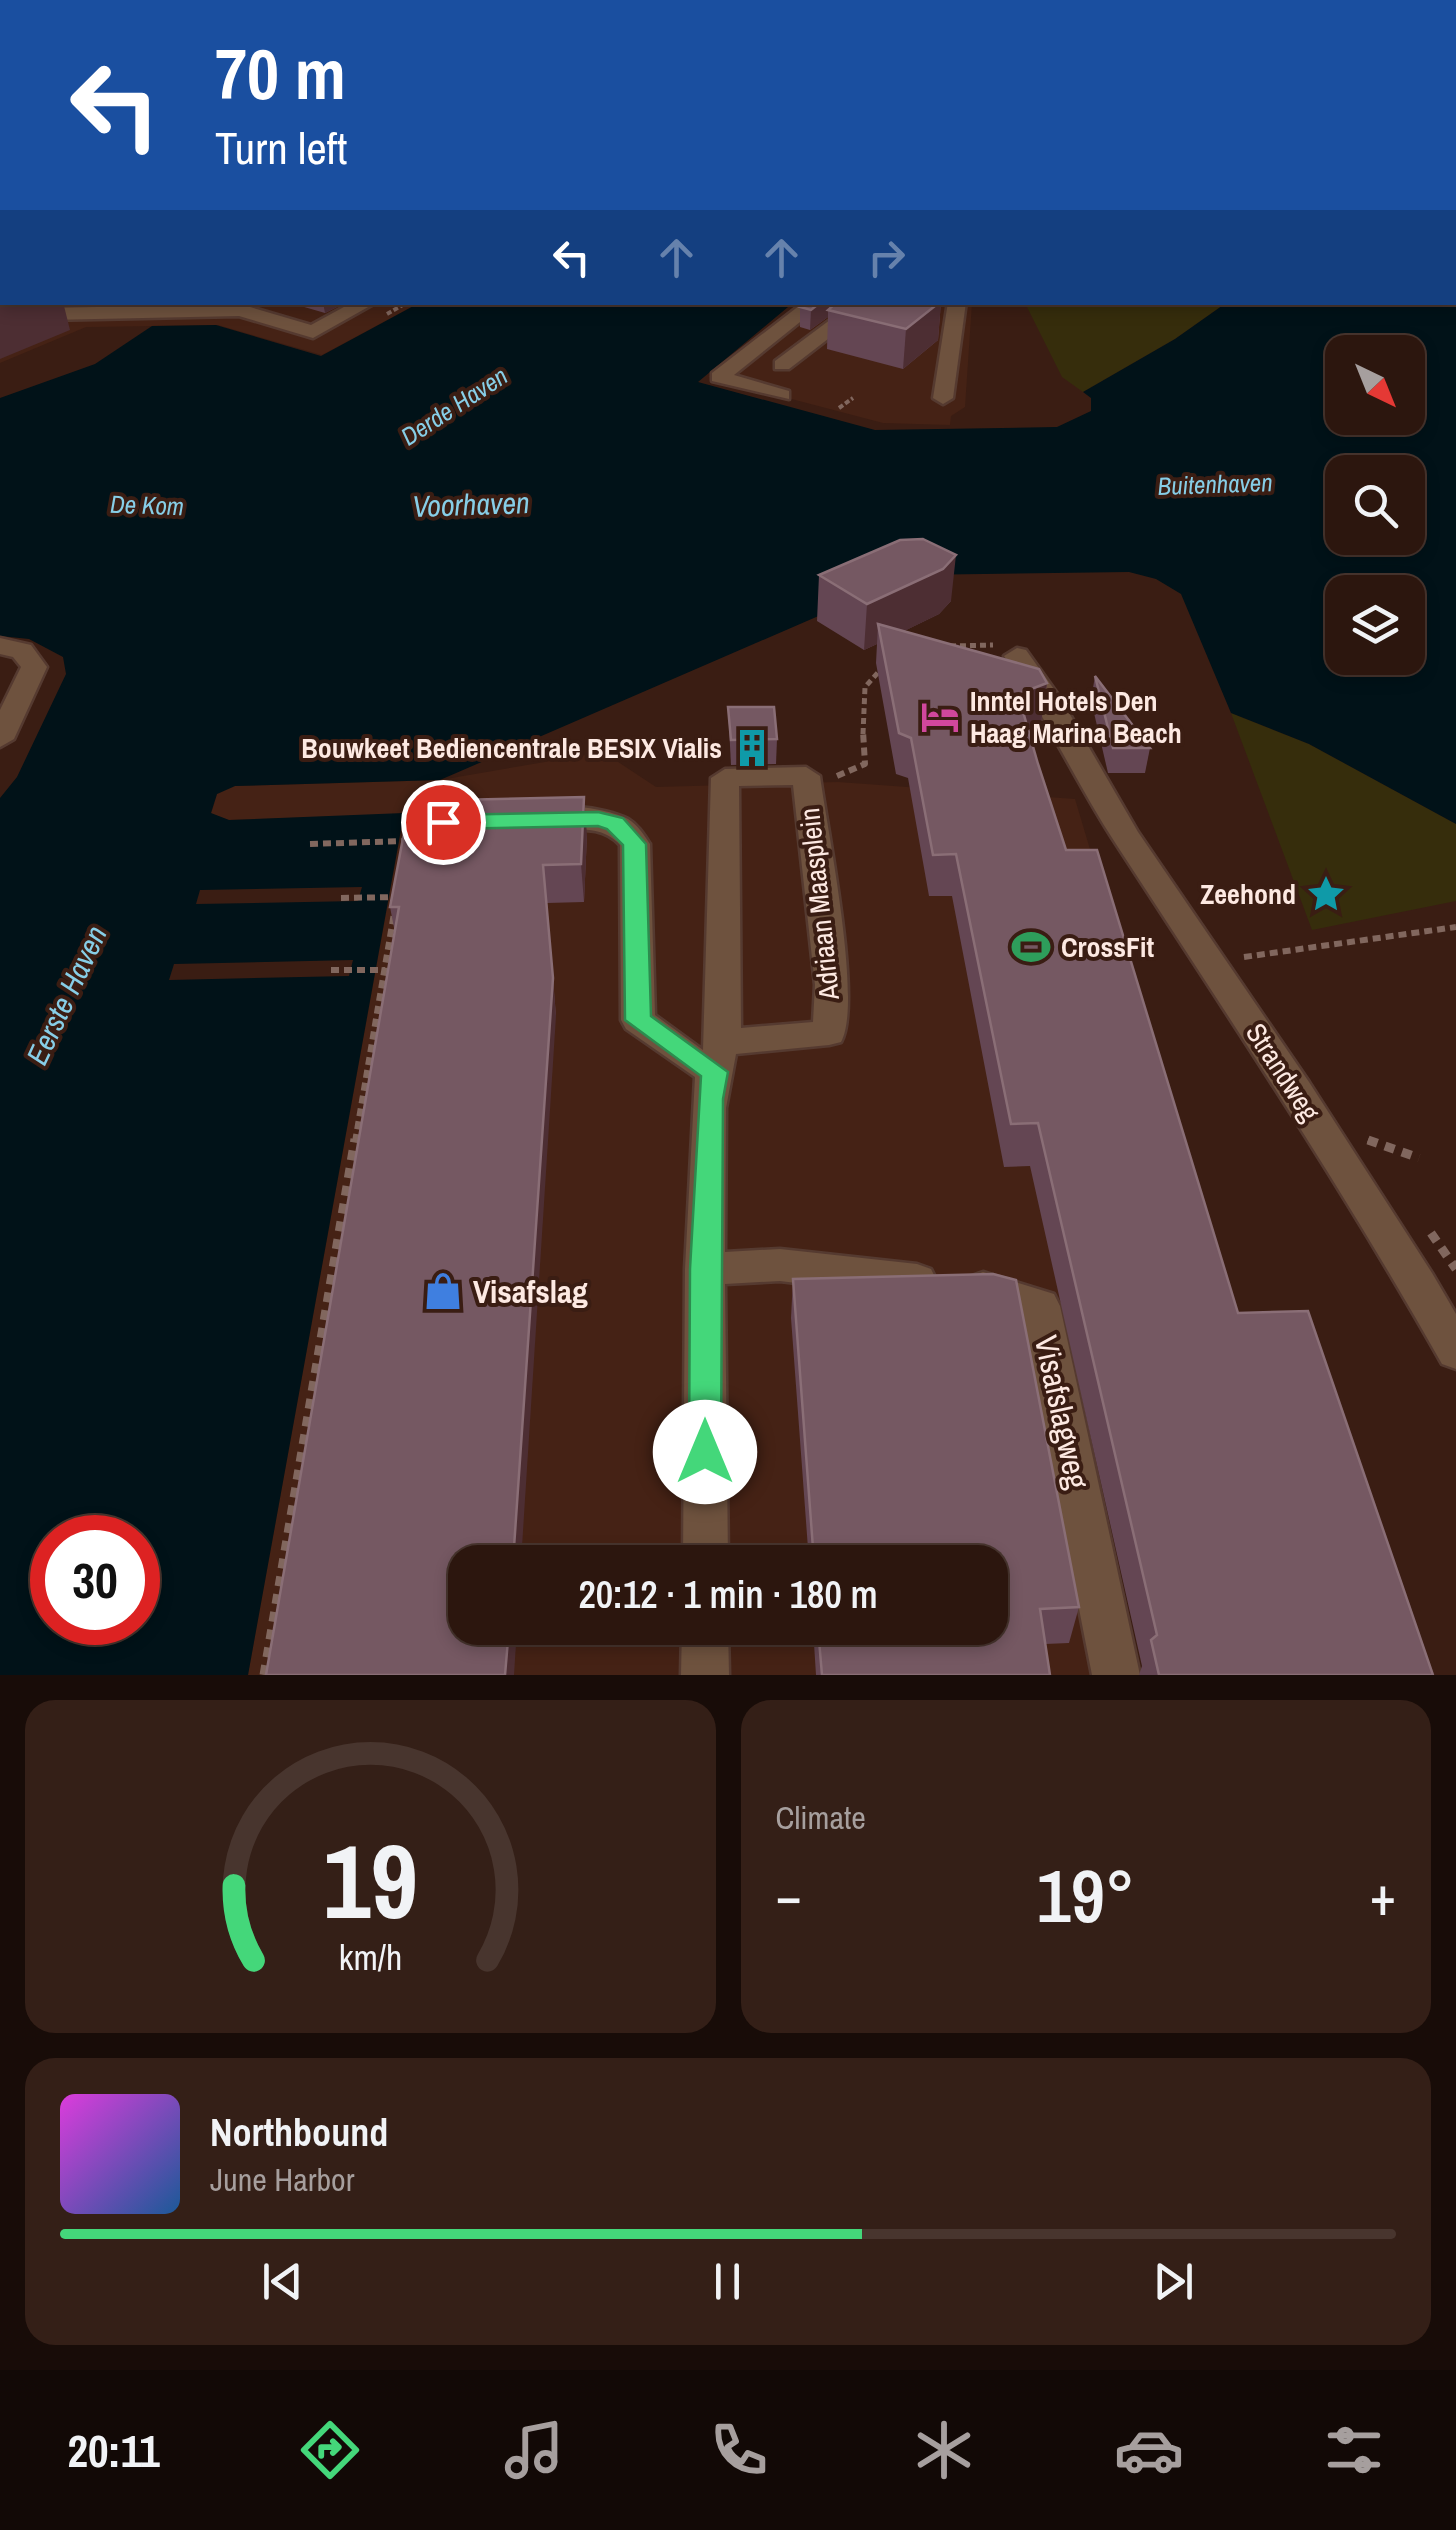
<!DOCTYPE html>
<meta charset="utf-8">
<style>
:root{--surface:#2c160e;--page:#341f17;--text:#f1f3f6;--muted:#a69f9e;--line:#48352e;--accent:#44d77a}
body{margin:0;font-family:"Archivo Narrow",sans-serif;background:var(--page);color:var(--text);height:100vh;display:flex;flex-direction:column;font-size:38px;white-space:nowrap}
*{box-sizing:border-box;margin:0}
p{font-size:32px;color:var(--muted)}
.icon{flex:none;width:55px;height:55px;fill:none;stroke:currentColor;stroke-width:2;stroke-linecap:round;stroke-linejoin:round}
.map{position:relative;height:1675px;overflow:hidden}
.side{display:flex;flex-direction:column;gap:25px;padding:25px;background:#180c08;flex:1}
.side>*{flex:none}
.top-card{position:absolute;left:0px;top:0px;width:1458px;height:305px;box-shadow:0 5px 15px #0003,0 0 0 2px var(--line);background:#1a4fa0;color:#fff;overflow:hidden}
.needle{width:65px;rotate:137deg}
.tools{position:absolute;left:1325px;top:335px;display:grid;gap:20px}
.tools a{display:grid;place-items:center;width:100px;height:100px;border-radius:20px;background:var(--surface);box-shadow:0 5px 15px #0003,0 0 0 2px var(--line);font-size:50px}
.speed{position:absolute;left:30px;top:1515px;display:flex;gap:20px;font-size:50px;font-weight:700;text-align:center}
.speed>*{display:grid;place-content:center;width:130px;height:130px;border-radius:50%;background:var(--surface);box-shadow:0 5px 15px #0003,0 0 0 2px var(--line);line-height:1}
.speed .limit{border:15px solid #d22;background:#fff;color:#111}
.pin{position:absolute;display:grid;place-items:center;width:85px;height:85px;color:#fff;margin:-42px;border:5px solid #fff;border-radius:50%;box-shadow:0 2px 10px #0007}
.me{position:absolute;width:110px;margin:-55px;rotate:0deg;stroke-linejoin:round;filter:drop-shadow(0 0 8px #0008)}
.turn{display:flex;align-items:center;gap:35px;height:210px;padding:0 50px;font-size:45px}
.turn .icon{width:130px;height:130px;stroke-width:2.5}
.turn b{display:block;font-size:70px;line-height:85px}
.lanes{display:flex;align-items:center;height:95px;padding:0 50px;background:#0003;justify-content:center;gap:50px;direction:ltr}
.lanes .off{opacity:.35}
.big{font-size:75px;font-weight:600;line-height:1.1}
.side .widget{flex:1;display:flex;flex-direction:column;justify-content:center;gap:15px;min-width:0;padding:0 35px;border-radius:30px;background:var(--page)}
.side .dial{align-items:center;gap:0}
.dial svg{height:260px;overflow:visible;fill:none;stroke:var(--line);stroke-width:7;stroke-linecap:round;text-anchor:middle}
.dial text{fill:var(--text);stroke:none}
.song{display:flex;align-items:center;gap:30px}
.cover{width:120px;height:120px;border-radius:15px;background:linear-gradient(135deg,hsl(300 70% 55%),hsl(210 70% 35%))}
.played{height:10px;border-radius:5px;background:linear-gradient(90deg,var(--accent) 60%,var(--line) 60%)}
.keys{display:flex;justify-content:space-around;direction:ltr}
.heat{display:flex;justify-content:space-between;align-items:center;font-size:55px;direction:ltr}
.side .tiles{flex:1;display:grid;gap:25px;grid-template-columns:1fr 1fr}
.widget:last-child{grid-column:span 2}
.trip{position:absolute;left:448px;top:1545px;width:560px;height:100px;border-radius:30px;background:var(--surface);box-shadow:0 5px 15px #0003,0 0 0 2px var(--line);font-weight:600;line-height:100px;text-align:center}
.menu{display:flex;height:160px;justify-content:space-around;align-items:center;background:#120906;color:var(--muted)}
.menu .icon{width:70px;height:70px}
.menu .on{color:var(--accent)}
.menu b{font-size:45px;color:var(--text)}
.map>svg:first-child{display:block}
.built{fill:#452215;fill-rule:evenodd}
.green{fill:#364b41}
.sand{fill:#362d0c}
.water{fill:#011218;fill-rule:evenodd}
.pier{fill:#3a1d13}
.lines{fill:none;stroke-linecap:round;stroke-linejoin:round}
.minor-casing{stroke:#553a30;stroke-width:5}
.path-far4{stroke:#81675e;stroke-width:2.5;stroke-dasharray:4 2.5;stroke-linecap:butt}
.path-far3{stroke:#81675e;stroke-width:4;stroke-dasharray:5 2.5;stroke-linecap:butt}
.path-far2{stroke:#81675e;stroke-width:5;stroke-dasharray:6 4;stroke-linecap:butt}
.path-far1{stroke:#81675e;stroke-width:6;stroke-dasharray:8 5;stroke-linecap:butt}
.path{stroke:#81675e;stroke-width:9;stroke-dasharray:10 8;stroke-linecap:butt}
.minor{fill:#6e523e;fill-rule:evenodd}
.wall{fill:#644653}
.shaded-wall{fill:#4d2e33}
.building{fill:#755862;stroke:#8a6e76;stroke-width:2.5}
.route{fill:#44d77a;stroke:#2c8c4f;stroke-width:2.5}
.labels{text-anchor:middle;dominant-baseline:central;stroke-width:8;stroke-linejoin:round;paint-order:stroke}
.far-water-label{font-size:25px;font-style:italic;fill:#87cee7;stroke:#3a1d13}
.poi-label{font-size:28px;font-weight:bold;fill:#fde9e2;stroke:#3a1d13;text-anchor:start}
.street-label{font-size:28px;fill:#fde9e2;stroke:#3a1d13}
.water-label{font-size:30px;font-style:italic;fill:#87cee7;stroke:#3a1d13}
.near-poi-label{font-size:32px;font-weight:bold;fill:#fde9e2;stroke:#3a1d13;text-anchor:start}
.near-street-label{font-size:32px;fill:#fde9e2;stroke:#3a1d13}
</style>
<div class="map">
<svg width="1456" height="1675" viewBox="0 0 1456 1675">
<rect width="100%" height="100%" fill="#3a1d13"/>
<g class="built">
<polygon points="0,143 2,302 419,303 322,355 218,325 86,327 0,363"/>
<polygon points="800,303 972,303 965,407 951,416 950,425 883,423 708,377"/>
<path d="M603,752L656,787L838,782L1075,799L1240,1352L1070,1354L1137,1675H248L404,814L229,820L211,814L217,794L235,786L440,780ZM465,1562H990V1628H465Z"/>
</g>
<polygon class="green" points="347,0 1002,0 1005,2 341,2"/>
<g class="sand">
<polygon points="1003,0 1361,0 1365,2 1005,2"/>
<polygon points="1025,303 1226,303 1175,339 1083,392 1062,377"/>
<polygon points="1231,713 1309,744 1456,824 1456,901 1312,930"/>
</g>
<path class="water" d="M1456,277V824L1309,744L1231,713L1181,594L1156,579L1129,572L913,575L440,780L235,786L217,794L211,813L229,820L404,813L248,1675H0V798L17,777L66,674L63,657L29,639L0,636V398L95,364L152,326L216,325L321,356L419,303L794,302L698,382L875,430L1057,427L1091,411V398L1083,392L1175,339L1226,303L1455,302ZM1342,352H1408V418H1342ZM1342,472H1408V538H1342ZM1342,592H1408V658H1342ZM52,1538H138V1622H52Z"/>
<g class="pier">
<polygon points="362,887 358,901 196,904 200,890"/>
<polygon points="353,960 349,976 169,980 174,964"/>
</g>
<g class="lines">
<g class="minor-casing">
<g id="minor">
<polygon points="0,158 2,159 2,177 0,176"/>
<polygon points="2,194 2,206 0,207 0,195"/>
<polygon points="353,302 377,302 313,338 239,316 0,321 0,309 240,304 311,325"/>
<polygon points="804,302 825,302 734,375 789,391 789,399 712,381 712,373"/>
<polygon points="854,302 876,302 789,369 775,369 775,361"/>
<polygon points="948,302 966,302 953,398 943,404 933,398"/>
<polygon points="0,638 31,645 47,667 14,739 0,747 0,710 21,667 13,657 0,654"/>
<path d="M1017,648L1026,650L1061,699L1138,832L1309,1082L1432,1273L1456,1314V1369L1442,1364C1341,1185 1228,1016 1116,844C1076,783 1046,716 1004,656Z"/>
<path d="M806,767L820,776C827,828 863,1003 841,1042L829,1045L736,1054L726,1108L725,1252L780,1249L917,1264L931,1269L937,1281L931,1293L917,1298L780,1281L725,1284L728,1562H683L685,1269L695,1077L626,1029L621,1020L620,845C593,815 549,842 532,819C547,798 607,808 628,819C638,825 644,835 650,844L655,1015L703,1050L711,778L725,769ZM793,785L815,985L813,1022L741,1028L739,786Z"/>
<polygon points="983,1272 1054,1294 1060,1306 1140,1675 1092,1675 1022,1318 969,1301 963,1289 969,1277"/>
<polygon points="682,1628 728,1628 729,1675 681,1675"/>
</g>
</g>
<polyline class="path-far4" points="323,2 329,0"/>
<g class="path-far3">
<polyline points="387,314 408,302"/>
<polyline points="839,408 853,398"/>
</g>
<g class="path-far2">
<polyline points="950,646 993,645"/>
<polyline points="863,734 865,687 882,668"/>
</g>
<g class="path-far1">
<polyline points="837,776 865,764 863,731"/>
<polyline points="310,844 405,841"/>
<polyline points="341,898 396,897"/>
<polyline points="1244,957 1456,927"/>
<polyline points="331,970 385,970"/>
<polyline points="1368,1140 1373,1142"/>
<polyline points="355,1142 394,913"/>
</g>
<g class="path">
<polyline points="1368,1140 1419,1158"/>
<polyline points="1431,1233 1456,1269"/>
<polyline points="264,1675 355,1139"/>
</g>
<use href="#minor" class="minor"/>
</g>
<g class="wall">
<polygon points="0,0 2,2 2,161 0,155"/>
<polygon points="287,302 347,302 325,313"/>
<polygon points="806,302 941,302 938,340 903,369 827,349 828,317 810,330 800,327 800,307"/>
<polygon points="819,575 951,601 939,614 904,631 1047,683 1041,723 1028,728 1038,764 1066,850 1238,1313 1433,1675 1139,1675 1142,1666 1030,1166 1004,1167 952,896 929,896 908,778 896,774 876,663 877,644 864,650 817,621"/>
<polygon points="1095,676 1150,748 1145,773 1108,773 1091,700"/>
<polygon points="728,707 777,739 776,764 731,765"/>
<polygon points="587,835 584,902 547,903 556,1016 395,933 390,907"/>
<polygon points="793,1279 1079,1607 1069,1643 1045,1644 1050,1675 816,1675 813,1628 990,1628 990,1562 809,1562 791,1318"/>
</g>
<g class="shaded-wall">
<polygon points="268,0 315,0 312,2 264,2"/>
<polygon points="2,296 2,302 63,302 70,330 0,359 0,297"/>
<polygon points="323,302 347,302 325,313"/>
<polygon points="821,302 847,302 828,310 828,317 810,330 811,310"/>
<polygon points="940,302 941,302 938,340 903,369 906,329"/>
<polygon points="956,555 951,601 939,614 882,642 878,624 877,644 864,650 867,604"/>
<polygon points="1047,683 1041,723 1013,734 1018,694"/>
<polygon points="584,797 587,835 584,902 581,864"/>
<polygon points="543,865 556,1016 521,1562 513,1562"/>
<polygon points="509,1628 517,1628 514,1675 505,1675"/>
</g>
<g class="building">
<polygon points="0,0 268,0 264,2 2,2 2,137 0,137"/>
<polygon points="0,276 2,276 2,296 0,297"/>
<polygon points="806,302 821,302 811,310 800,307"/>
<polygon points="837,302 940,302 906,329 828,310"/>
<polygon points="923,539 956,555 943,569 867,604 819,575 900,540"/>
<polygon points="878,624 1039,669 1047,683 1018,694 1038,764 1066,850 1097,850 1238,1313 1308,1311 1433,1675 1159,1675 1151,1640 1157,1635 1038,1123 1011,1124 956,854 933,855 911,738 899,733"/>
<polygon points="1095,676 1150,748 1113,748"/>
<polygon points="728,707 774,707 777,739 731,740"/>
<polygon points="584,797 581,864 543,865 553,978 513,1562 465,1562 465,1628 509,1628 505,1675 266,1675 399,907 390,907 410,801"/>
<polygon points="993,1274 1016,1280 1079,1607 1040,1609 1050,1675 822,1675 818,1628 990,1628 990,1562 814,1562 793,1279"/>
</g>
<polygon class="route" points="598,812 623,818 646,844 651,1016 728,1072 723,1099 721,1452 717,1463 705,1467 693,1463 689,1452 690,1269 701,1076 625,1020 623,845 607,829 598,826 443,829 432,822 443,815"/>
<defs>
<g id="hotel-bare" transform="scale(3)"><path d="M-6-4.5h1.5V1H6V5H4.5V3h-9V5H-6ZM-4 0a1.8 1.8 0 1 1 3.6 0ZM.5 0V-2.5h3Q6-2.5 6 0Z" fill="#d1479c" stroke="#3a1d13" stroke-width="2.5" paint-order="stroke"/></g>
<g id="building-bare" transform="scale(3)"><path d="M-4-6H4V6H1V3H-1V6H-4ZM-2.5-4.3h1.7v1.8h-1.7ZM.8-4.3h1.7v1.8H.8ZM-2.5-1h1.7V.8h-1.7ZM.8-1h1.7V.8H.8Z" fill="#0f9aa8" stroke="#3a1d13" stroke-width="2.5" paint-order="stroke"/></g>
<g id="sight-bare" transform="scale(3)"><path d="M0-6L1.8-2.2L6-1.7L2.9 1.2L3.7 5.4L0 3.3L-3.7 5.4L-2.9 1.2L-6-1.7L-1.8-2.2Z" fill="#0f9aa8" stroke="#3a1d13" stroke-width="2.5" paint-order="stroke"/></g>
<g id="stadium-bare" transform="scale(3)"><path d="M0-5a6.5 5 0 1 0 0 10a6.5 5 0 1 0 0-10ZM-3.5-1.8h7v3.6h-7Z" fill="#2e9e5b" stroke="#3a1d13" stroke-width="2.5" paint-order="stroke"/></g>
<g id="shop-bare" transform="scale(3)"><path d="M-5-2.5h2.3a2.7 3.5 0 0 1 5.4 0H5L5.5 6h-11ZM-1.5-2.5h3a1.5 2.3 0 0 0-3 0Z" fill="#3f7fe0" stroke="#3a1d13" stroke-width="2.5" paint-order="stroke"/></g>
</defs>
<g fill-rule="evenodd">
<use href="#hotel-bare" x="940" y="717"/>
<use href="#building-bare" x="752" y="748"/>
<use href="#sight-bare" x="1326" y="894"/>
<use href="#stadium-bare" x="1031" y="947"/>
<use href="#shop-bare" x="443" y="1291"/>
</g>
<g class="labels">
<g class="far-water-label">
<text transform="translate(454 406) rotate(-33)">Derde Haven</text>
<text transform="translate(1215 484) rotate(-2)">Buitenhaven</text>
<text transform="translate(147 505) rotate(2)">De Kom</text>
</g>
<g class="poi-label">
<text x="970" y="701">Inntel Hotels Den<tspan x="970" dy="32">Haag Marina Beach</tspan></text>
<text x="722" y="748" text-anchor="end">Bouwkeet Bediencentrale BESIX Vialis</text>
<text x="1296" y="894" text-anchor="end">Zeehond</text>
<text x="1061" y="947">CrossFit</text>
</g>
<g class="street-label">
<text transform="translate(819 904) rotate(-96)">Adriaan Maasplein</text>
<text transform="translate(1283 1072) rotate(57)">Strandweg</text>
</g>
<g class="water-label">
<text transform="translate(471 504) rotate(-2)">Voorhaven</text>
<text transform="translate(66 995) rotate(-65)">Eerste Haven</text>
</g>
<g class="near-poi-label">
<text x="473" y="1291">Visafslag</text>
</g>
<g class="near-street-label">
<text transform="translate(1062 1412) rotate(78)">Visafslagweg</text>
</g>
</g>
</svg>
<div class="tools">
<a><svg class="needle" viewBox="-14 -14 28 28"><path d="M0-13l5 13h-10z" fill="#e53935"/><path d="M0 13l5-13h-10z" fill="#a69f9e"/></svg></a>
<a><svg class="icon" aria-label="search" viewBox="0 0 24 24"><circle cx="10" cy="10" r="6"/><path d="M15 15l6 6"/></svg></a>
<a><svg class="icon" aria-label="layers" viewBox="0 0 24 24"><path d="M12 4l9 5-9 5-9-5zM3 14l9 5 9-5"/></svg></a>
</div>
<div class="speed"><div class="limit">30</div></div>
<div class="pin" style="left:443px;top:822px;background:#d93025"><svg class="icon" aria-label="arrive" viewBox="0 0 24 24"><path d="M6 21V4h12l-3 4 3 4H6"/></svg></div>
<svg class="me" style="left:705px;top:1452px" viewBox="-20 -20 40 40"><circle r="19" fill="#fff"/><path d="M0-13L10 11 0 6-10 11z" fill="#44d77a"/></svg>
<div class="trip">20:12 · 1 min · 180 m</div>
<div class="top-card">
<div class="turn"><svg class="icon" aria-label="left" viewBox="0 0 24 24"><path d="M17 20v-9H6M10 6l-5 5 5 5"/></svg><div><b>70 m</b>Turn left</div></div>
<div class="lanes"><svg class="icon" aria-label="left" viewBox="0 0 24 24"><path d="M17 20v-9H6M10 6l-5 5 5 5"/></svg><svg class="icon off" aria-label="ahead" viewBox="0 0 24 24"><path d="M12 20V5M6 11l6-6 6 6"/></svg><svg class="icon off" aria-label="ahead" viewBox="0 0 24 24"><path d="M12 20V5M6 11l6-6 6 6"/></svg><svg class="icon off" aria-label="right" viewBox="0 0 24 24"><path d="M7 20v-9h11M14 6l5 5-5 5"/></svg></div>
</div>
</div>
<section class="side">
<div class="tiles">
<div class="widget dial"><svg viewBox="0 0 100 80">
<path d="M14 69A42 42 0 1 1 86 69"/>
<path d="M14 69A42 42 0 0 1 8 46" stroke="#44d77a"/>
<text x="50" y="56" font-size="32" font-weight="700">19</text>
<text x="50" y="72" font-size="11">km/h</text>
</svg></div>
<div class="widget"><p>Climate</p>
<div class="heat"><a>−</a><b class="big">19°</b><a>+</a></div>
</div>
<div class="widget">
<div class="song"><i class="cover"></i><div><b>Northbound</b><p>June Harbor</p></div></div>
<div class="played"></div>
<div class="keys"><svg class="icon" aria-label="previous" viewBox="0 0 24 24"><path d="M18 5L8 12l10 7zM5 5v14"/></svg><svg class="icon" aria-label="pause" viewBox="0 0 24 24"><path d="M8 5v14M16 5v14"/></svg><svg class="icon" aria-label="next" viewBox="0 0 24 24"><path d="M6 5l10 7-10 7zM19 5v14"/></svg></div>
</div>
</div>
</section>
<nav class="menu">
<b>20:11</b>
<svg class="icon on" aria-label="directions" viewBox="0 0 24 24"><path d="M12 3l9 9-9 9-9-9zM9 14v-3h6M13 9l2 2-2 2"/></svg>
<svg class="icon" aria-label="music" viewBox="0 0 24 24"><path d="M9 18V5l10-2v13"/><circle cx="6" cy="18" r="3"/><circle cx="16" cy="16" r="3"/></svg>
<svg class="icon" aria-label="phone" viewBox="0 0 24 24"><path d="M5 4h4l2 5-3 2q2 4 5 5l2-3 5 2v4C11 20 4 13 5 4z"/></svg>
<svg class="icon" aria-label="climate" viewBox="0 0 24 24"><path d="M12 3v18M4 7l16 10M4 17L20 7"/></svg>
<svg class="icon" aria-label="car" viewBox="0 0 24 24"><path d="M5 17H2v-5l4-1 3-4h7l3 4 3 1v5h-3M9 17h6M6 11h13"/><circle cx="7" cy="17" r="2"/><circle cx="17" cy="17" r="2"/></svg>
<svg class="icon" aria-label="filters" viewBox="0 0 24 24"><path d="M4 7h16M4 17h16"/><circle cx="9" cy="7" r="2"/><circle cx="15" cy="17" r="2"/></svg>
</nav>
